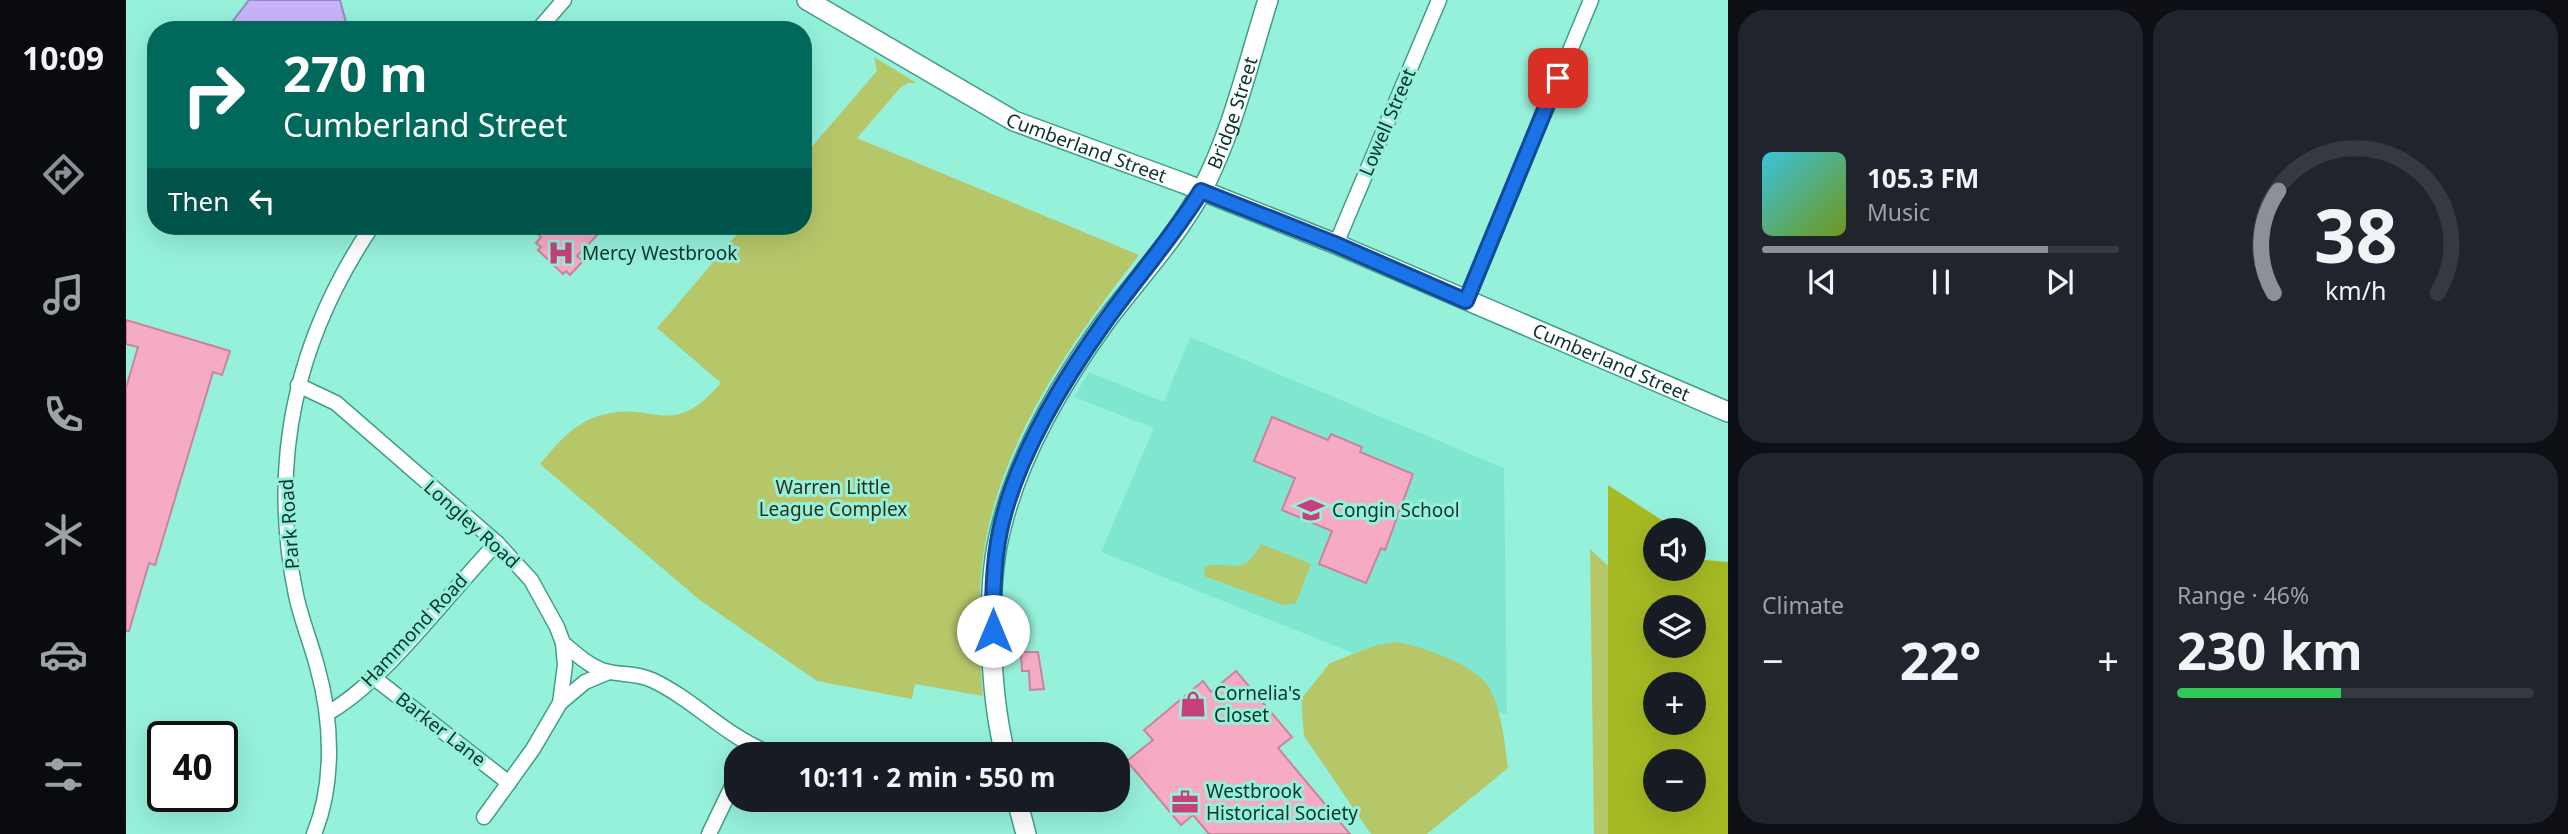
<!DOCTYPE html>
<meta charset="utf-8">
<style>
:root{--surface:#171b24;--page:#20242c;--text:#f1f3f6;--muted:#9ea1a6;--line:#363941;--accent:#8c9099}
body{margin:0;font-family:"Noto Sans",sans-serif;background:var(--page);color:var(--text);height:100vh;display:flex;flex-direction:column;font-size:26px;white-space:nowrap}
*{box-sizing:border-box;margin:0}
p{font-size:23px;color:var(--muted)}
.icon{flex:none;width:38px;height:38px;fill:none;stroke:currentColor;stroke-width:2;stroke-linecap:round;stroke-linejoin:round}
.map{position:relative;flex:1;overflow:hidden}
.panel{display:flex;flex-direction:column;gap:10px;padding:10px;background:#0d0f14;width:840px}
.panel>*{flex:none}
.top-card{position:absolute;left:21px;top:21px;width:665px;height:214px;border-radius:28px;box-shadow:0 7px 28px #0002;background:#00695c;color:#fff;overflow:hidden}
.fabs{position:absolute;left:1517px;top:518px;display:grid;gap:14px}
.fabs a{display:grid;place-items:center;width:63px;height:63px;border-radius:50%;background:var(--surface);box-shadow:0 7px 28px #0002;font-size:35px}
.speed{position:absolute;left:21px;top:721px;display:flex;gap:14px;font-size:35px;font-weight:700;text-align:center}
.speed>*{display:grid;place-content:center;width:91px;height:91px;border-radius:50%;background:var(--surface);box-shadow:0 7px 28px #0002;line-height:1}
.speed .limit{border:4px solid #111;border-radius:10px;background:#fff;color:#111}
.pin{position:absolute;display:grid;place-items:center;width:60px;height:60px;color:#fff;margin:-30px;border-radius:14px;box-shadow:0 4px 10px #0006}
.me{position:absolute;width:77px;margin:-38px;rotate:0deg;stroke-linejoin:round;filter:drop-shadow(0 0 5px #0008)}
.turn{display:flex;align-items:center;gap:24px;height:147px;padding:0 21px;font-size:32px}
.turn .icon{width:91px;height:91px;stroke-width:2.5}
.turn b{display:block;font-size:49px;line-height:60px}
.then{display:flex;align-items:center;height:66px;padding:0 21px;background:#0003;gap:14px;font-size:26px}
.big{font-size:52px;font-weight:700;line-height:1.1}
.panel .card{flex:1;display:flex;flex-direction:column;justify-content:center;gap:10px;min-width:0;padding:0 24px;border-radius:28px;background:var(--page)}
.panel .dial{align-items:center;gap:0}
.dial svg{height:182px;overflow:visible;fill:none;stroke:var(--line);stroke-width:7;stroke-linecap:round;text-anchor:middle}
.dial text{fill:var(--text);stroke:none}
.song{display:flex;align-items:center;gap:21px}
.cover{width:84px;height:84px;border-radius:10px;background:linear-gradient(135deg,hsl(190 70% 55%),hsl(80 70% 35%))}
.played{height:7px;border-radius:4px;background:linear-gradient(90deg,var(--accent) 80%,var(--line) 80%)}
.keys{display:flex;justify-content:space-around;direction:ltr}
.heat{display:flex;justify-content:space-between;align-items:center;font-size:38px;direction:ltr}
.charge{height:10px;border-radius:5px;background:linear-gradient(90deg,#34c759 46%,var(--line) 0)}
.panel .tiles{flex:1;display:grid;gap:10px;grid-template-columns:repeat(2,1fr)}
.trip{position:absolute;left:598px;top:742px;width:406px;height:70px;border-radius:28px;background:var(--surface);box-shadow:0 7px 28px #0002;font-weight:700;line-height:70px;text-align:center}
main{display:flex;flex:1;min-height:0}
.menu{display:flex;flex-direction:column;width:126px;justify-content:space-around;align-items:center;background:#090b0e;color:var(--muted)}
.menu .icon{width:49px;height:49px}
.menu .current{color:var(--accent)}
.menu b{font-size:32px;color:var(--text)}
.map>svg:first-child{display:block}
.built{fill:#7fe6cf}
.green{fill:#b6c76a;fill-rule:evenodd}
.forest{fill:#a6ba24;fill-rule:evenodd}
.water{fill:#c8b4f9;stroke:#8f8ebc;stroke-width:2}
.building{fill:#f6abc4;stroke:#cb839c;stroke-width:2}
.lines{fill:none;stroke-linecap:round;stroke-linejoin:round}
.street-casing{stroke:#3f9d8a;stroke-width:17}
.secondary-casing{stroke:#3f9d8a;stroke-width:22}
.street{stroke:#fff;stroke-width:14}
.secondary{stroke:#fff;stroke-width:19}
.route-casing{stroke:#114b97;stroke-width:18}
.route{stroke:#1a73e8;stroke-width:12}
.labels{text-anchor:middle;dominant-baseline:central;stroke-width:6;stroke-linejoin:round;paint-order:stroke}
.street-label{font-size:19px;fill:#0b342c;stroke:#96f1db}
.poi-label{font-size:19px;fill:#0b342c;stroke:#96f1db;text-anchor:start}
.park-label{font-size:19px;fill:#2c3019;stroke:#96f1db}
</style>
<main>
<nav class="menu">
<b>10:09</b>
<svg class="icon current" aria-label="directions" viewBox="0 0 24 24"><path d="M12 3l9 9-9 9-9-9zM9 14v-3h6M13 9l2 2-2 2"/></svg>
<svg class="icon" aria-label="music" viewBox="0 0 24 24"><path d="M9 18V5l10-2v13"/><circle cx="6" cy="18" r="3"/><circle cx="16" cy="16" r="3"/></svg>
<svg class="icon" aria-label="phone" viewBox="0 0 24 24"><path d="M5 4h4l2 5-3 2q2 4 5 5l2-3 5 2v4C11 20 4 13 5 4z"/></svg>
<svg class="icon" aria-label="climate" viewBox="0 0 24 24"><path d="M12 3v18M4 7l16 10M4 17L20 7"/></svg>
<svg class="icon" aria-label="car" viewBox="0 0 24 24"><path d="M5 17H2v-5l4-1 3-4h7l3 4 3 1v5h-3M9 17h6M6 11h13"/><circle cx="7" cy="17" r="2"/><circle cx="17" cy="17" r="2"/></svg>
<svg class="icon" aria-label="filters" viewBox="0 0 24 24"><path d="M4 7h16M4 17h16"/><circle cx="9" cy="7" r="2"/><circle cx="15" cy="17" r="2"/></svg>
</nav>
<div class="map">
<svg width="1602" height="834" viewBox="0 0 1602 834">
<rect width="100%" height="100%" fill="#96f1db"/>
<polygon class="built" points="1064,337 1378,468 1381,715 975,552 1028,428 948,397 963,372 1038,402"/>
<g class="green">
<path d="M748,57L791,83H782L775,87L731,138L1013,255C953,332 894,414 867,509C850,569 851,634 857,696L789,684L786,699L691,681L575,601L414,464C431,444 446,425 472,416C528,398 543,443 595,383L531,328L618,226H677V157L751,71Z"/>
<path d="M1135,544L1185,564L1170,603L1157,605L1078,576L1079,566C1105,560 1116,579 1135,544Z"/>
<path d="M1464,549L1529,609L1530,646H1568L1602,834H1468ZM1530,684H1568V723H1530ZM1530,761H1568V800H1530Z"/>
<path d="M1271,642C1297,647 1342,662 1360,683C1375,703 1379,744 1382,768L1301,834H1245L1178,736L1175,699L1204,663L1251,645Z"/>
</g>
<path class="forest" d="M1482,485L1551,530H1530V569H1568V547L1579,560L1602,562V834H1482ZM1530,607H1568V646H1530ZM1530,684H1568V723H1530ZM1530,761H1568V800H1530Z"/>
<polygon class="water" points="123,0 214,0 222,30 100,30"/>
<g class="building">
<polygon points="402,226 480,226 451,256 457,261 444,275 440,271 437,274 412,250 415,247 410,243 415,237"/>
<polygon points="0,320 104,351 96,375 87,372 29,565 23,563 3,631 0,631 0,388 12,347 0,344"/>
<polygon points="1146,417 1202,440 1205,434 1236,447 1234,452 1287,474 1259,550 1255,548 1240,583 1193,564 1206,531 1156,510 1169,478 1128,461"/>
<polygon points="895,652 912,652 918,689 904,690 903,671 896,671"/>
<polygon points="1110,671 1166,737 1152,748 1224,834 1083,834 1067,815 1055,825 1001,761 1027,740 1018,730 1077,681 1085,692"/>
</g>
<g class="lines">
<g class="street-casing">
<g id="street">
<polyline points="412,30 438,0"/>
<polyline points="1210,244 1313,0"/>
<polyline points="1340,301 1465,0"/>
<polyline points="172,385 210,403 371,543 405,580 431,627 437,643 439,665 434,703 407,749 358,817"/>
<path d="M437,643C450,654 466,669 483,672C498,675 511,673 526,680C569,700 601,738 646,754"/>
<polyline points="247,677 383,783"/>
<polyline points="434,703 459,682 483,672"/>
<path d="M202,713C260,680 322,593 371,543"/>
<polyline points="841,800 892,803"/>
<path d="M188,834C209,783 206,719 191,666C185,643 175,619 170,595C142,460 170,339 246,226"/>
<polyline points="583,834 611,776"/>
</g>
</g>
<g class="secondary-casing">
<g id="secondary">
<path id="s1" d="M681,0L888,121L1057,183L1210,244L1602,412"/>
<path id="s2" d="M879,754C864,694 859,588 875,528C893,454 935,383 979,322C1012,278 1050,238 1076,190C1107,131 1122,63 1142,0"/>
<polyline points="891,800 900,834"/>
</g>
</g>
<use href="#street" class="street"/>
<use href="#secondary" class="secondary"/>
</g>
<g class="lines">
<g class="route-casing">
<path id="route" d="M867,631C867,598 867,564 874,531C889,459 936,382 978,323C1010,278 1046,238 1075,191L1209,244L1340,301L1432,78"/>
</g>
<use href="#route" class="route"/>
</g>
<defs>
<g id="hospital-bare" transform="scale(2.1)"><path d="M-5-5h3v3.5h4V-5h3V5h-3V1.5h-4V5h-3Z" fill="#c8407b" stroke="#96f1db" stroke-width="2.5" paint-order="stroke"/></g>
<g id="school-bare" transform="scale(2.1)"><path d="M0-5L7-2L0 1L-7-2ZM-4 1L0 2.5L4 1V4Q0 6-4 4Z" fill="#c8407b" stroke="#96f1db" stroke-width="2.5" paint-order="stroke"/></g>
<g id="shop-bare" transform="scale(2.1)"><path d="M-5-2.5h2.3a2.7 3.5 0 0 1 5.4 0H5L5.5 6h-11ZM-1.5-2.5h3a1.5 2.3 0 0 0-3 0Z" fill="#c8407b" stroke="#96f1db" stroke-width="2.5" paint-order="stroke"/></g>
<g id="office-bare" transform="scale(2.1)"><path d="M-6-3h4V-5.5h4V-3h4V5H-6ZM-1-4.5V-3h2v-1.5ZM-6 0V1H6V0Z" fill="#c8407b" stroke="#96f1db" stroke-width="2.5" paint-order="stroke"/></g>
</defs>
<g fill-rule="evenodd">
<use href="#hospital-bare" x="435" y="253"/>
<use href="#school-bare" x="1185" y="510"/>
<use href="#shop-bare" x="1067" y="704"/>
<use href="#office-bare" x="1059" y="802"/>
</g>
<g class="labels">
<g class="street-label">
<text stroke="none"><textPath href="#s2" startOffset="707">Bridge Street</textPath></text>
<text transform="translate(1261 122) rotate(-67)">Lowell Street</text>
<text stroke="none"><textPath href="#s1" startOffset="317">Cumberland Street</textPath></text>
<text stroke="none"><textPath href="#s1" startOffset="884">Cumberland Street</textPath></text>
<text transform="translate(163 524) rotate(-94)">Park Road</text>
<text transform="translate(346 524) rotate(42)">Longley Road</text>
<text transform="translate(288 630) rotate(-47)">Hammond Road</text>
<text transform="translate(315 729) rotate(38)">Barker Lane</text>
</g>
<g class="poi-label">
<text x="456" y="253">Mercy Westbrook</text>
<text x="1206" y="510">Congin School</text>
<text x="1088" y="693">Cornelia's<tspan x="1088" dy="22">Closet</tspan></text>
<text x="1080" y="791">Westbrook<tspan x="1080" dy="22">Historical Society</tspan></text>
</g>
<g class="park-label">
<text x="707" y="487">Warren Little<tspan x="707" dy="22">League Complex</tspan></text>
</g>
</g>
</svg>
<div class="fabs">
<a><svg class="icon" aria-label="sound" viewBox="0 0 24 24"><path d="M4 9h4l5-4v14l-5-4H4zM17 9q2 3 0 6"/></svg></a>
<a><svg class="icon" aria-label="layers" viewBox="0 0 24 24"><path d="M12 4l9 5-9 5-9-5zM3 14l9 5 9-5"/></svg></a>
<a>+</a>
<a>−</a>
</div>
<div class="speed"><div class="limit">40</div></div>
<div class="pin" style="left:1432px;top:78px;background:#d93025"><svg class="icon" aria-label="arrive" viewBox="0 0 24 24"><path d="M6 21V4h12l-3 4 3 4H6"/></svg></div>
<svg class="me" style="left:867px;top:631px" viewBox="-20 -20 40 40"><circle r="19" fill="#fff"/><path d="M0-13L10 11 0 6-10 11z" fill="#1a73e8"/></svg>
<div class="trip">10:11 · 2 min · 550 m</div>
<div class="top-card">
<div class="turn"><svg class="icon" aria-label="right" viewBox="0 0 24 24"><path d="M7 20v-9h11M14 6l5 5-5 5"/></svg><div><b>270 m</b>Cumberland Street</div></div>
<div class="then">Then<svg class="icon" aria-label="left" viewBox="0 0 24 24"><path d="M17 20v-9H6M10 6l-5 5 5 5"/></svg></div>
</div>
</div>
<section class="panel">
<div class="tiles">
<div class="card">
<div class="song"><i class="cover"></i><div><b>105.3 FM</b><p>Music</p></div></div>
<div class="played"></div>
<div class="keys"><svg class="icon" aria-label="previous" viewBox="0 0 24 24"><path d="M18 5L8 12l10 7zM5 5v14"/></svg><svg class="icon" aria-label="pause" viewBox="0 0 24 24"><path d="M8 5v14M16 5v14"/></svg><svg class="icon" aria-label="next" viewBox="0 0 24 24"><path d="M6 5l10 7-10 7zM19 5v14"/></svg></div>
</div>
<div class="card dial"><svg viewBox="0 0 100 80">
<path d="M14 69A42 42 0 1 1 86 69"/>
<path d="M14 69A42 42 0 0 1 16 24" stroke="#8c9099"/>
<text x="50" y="56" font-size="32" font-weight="700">38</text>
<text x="50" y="72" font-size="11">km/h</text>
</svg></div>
<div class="card"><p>Climate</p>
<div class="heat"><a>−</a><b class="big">22°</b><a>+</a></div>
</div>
<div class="card"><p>Range · 46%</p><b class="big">230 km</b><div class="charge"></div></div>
</div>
</section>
</main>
